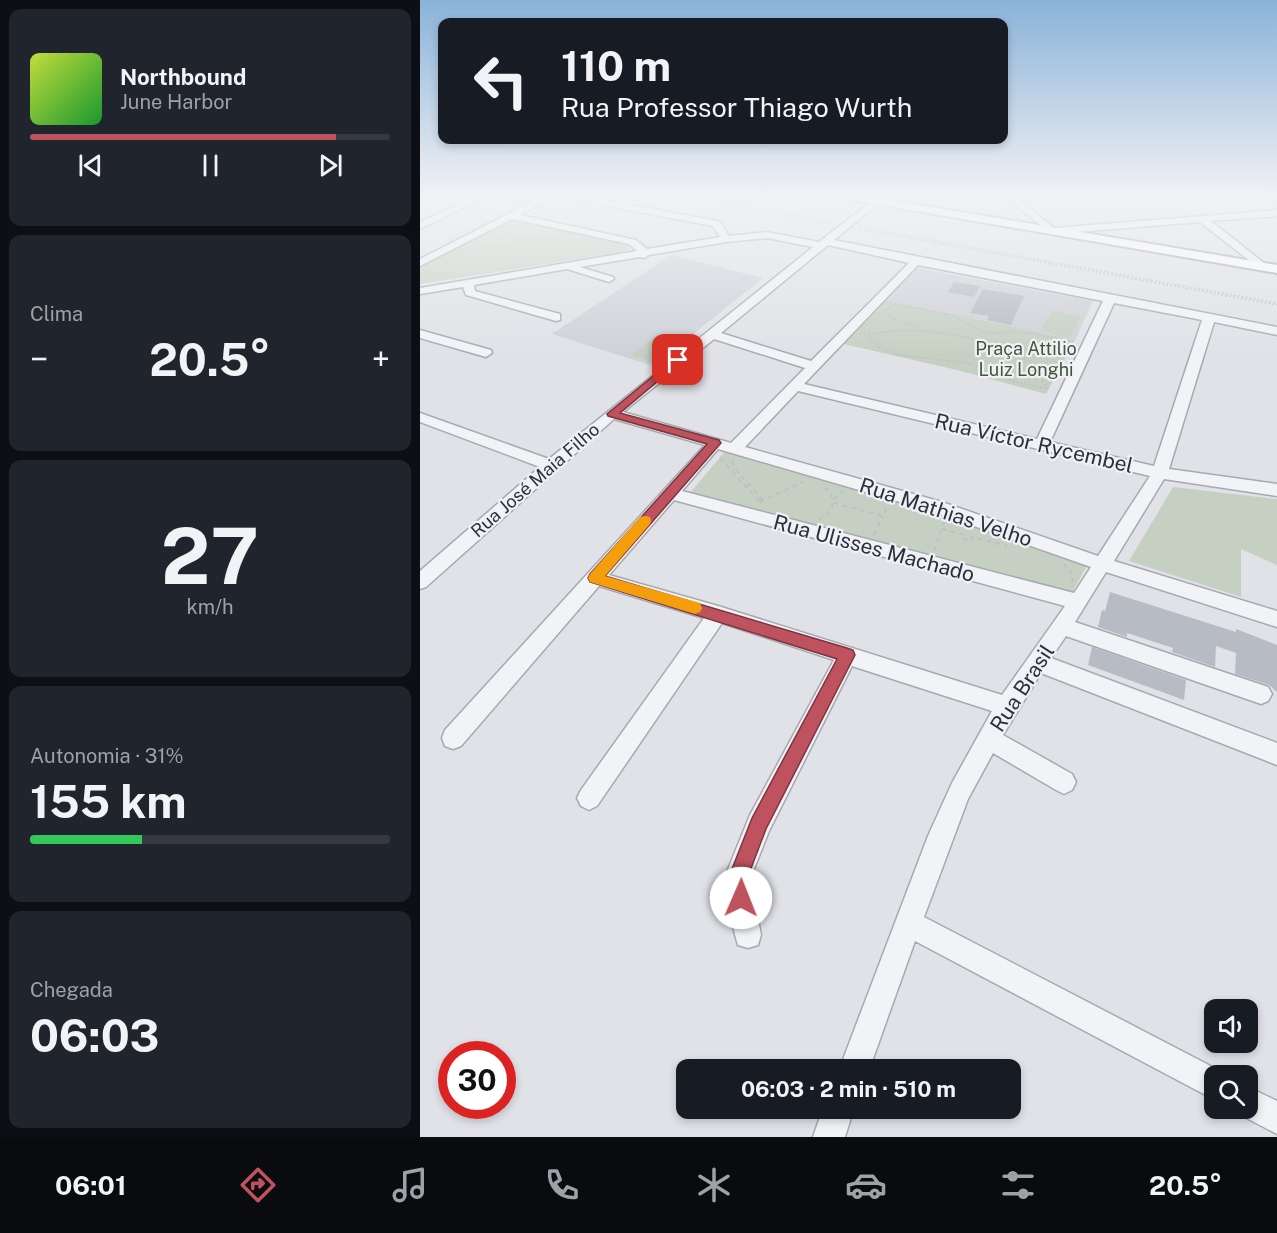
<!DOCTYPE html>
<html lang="pt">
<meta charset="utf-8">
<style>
:root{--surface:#171b24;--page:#20242c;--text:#f1f3f6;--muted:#9ea1a6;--line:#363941;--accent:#bf525f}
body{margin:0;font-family:"Public Sans",sans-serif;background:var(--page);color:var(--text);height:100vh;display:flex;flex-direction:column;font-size:22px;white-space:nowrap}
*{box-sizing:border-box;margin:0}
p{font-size:20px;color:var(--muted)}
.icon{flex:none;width:33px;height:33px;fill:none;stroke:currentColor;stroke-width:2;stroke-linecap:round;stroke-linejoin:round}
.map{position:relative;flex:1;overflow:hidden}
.drawer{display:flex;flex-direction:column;gap:9px;padding:9px;background:#0d0f14;width:420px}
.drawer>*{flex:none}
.banner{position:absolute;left:18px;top:18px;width:570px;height:126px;border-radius:12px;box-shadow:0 3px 9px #0003;background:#171b24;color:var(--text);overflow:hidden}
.controls{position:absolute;left:784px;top:999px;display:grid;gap:12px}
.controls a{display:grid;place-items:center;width:54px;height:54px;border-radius:12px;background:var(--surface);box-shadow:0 3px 9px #0003;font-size:30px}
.speed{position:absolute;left:18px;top:1041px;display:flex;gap:12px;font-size:30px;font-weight:700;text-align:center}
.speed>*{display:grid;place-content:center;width:78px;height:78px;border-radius:50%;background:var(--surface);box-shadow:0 3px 9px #0003;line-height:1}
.speed .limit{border:9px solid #d22;background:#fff;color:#111}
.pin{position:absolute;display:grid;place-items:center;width:51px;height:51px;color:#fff;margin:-26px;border-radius:12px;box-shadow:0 3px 9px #0006}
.me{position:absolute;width:66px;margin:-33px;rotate:1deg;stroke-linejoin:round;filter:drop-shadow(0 0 4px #0008)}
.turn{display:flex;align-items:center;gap:21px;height:126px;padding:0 24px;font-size:27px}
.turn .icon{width:78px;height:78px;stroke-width:2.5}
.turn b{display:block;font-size:42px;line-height:51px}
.big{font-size:45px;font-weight:700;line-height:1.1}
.drawer .card{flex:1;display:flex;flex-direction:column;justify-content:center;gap:9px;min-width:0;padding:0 21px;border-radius:12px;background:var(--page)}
.drawer .dial{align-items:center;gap:0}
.dial b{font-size:78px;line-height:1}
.song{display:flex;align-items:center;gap:18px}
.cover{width:72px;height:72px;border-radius:9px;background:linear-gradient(135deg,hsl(70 70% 55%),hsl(130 70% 35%))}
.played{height:6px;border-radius:3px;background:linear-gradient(90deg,var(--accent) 85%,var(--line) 85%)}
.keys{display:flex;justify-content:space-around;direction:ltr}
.heat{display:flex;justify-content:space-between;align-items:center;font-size:33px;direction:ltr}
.charge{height:9px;border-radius:4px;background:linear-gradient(90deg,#34c759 31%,var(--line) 0)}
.trip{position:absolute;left:256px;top:1059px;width:345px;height:60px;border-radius:12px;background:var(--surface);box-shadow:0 3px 9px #0003;font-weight:700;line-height:60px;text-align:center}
.tab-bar{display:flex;height:96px;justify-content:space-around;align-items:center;background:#090b0e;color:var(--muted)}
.tab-bar .icon{width:42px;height:42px}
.tab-bar .on{color:var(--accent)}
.tab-bar b{font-size:27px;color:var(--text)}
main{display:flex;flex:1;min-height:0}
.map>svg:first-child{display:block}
.built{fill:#ced1d8}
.green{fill:#c5d0c2}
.building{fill:#b7bbc3}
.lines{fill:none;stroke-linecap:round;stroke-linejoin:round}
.minor-casing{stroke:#a6a9b0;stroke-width:3}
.major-casing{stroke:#a0a6b1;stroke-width:4}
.path-far1{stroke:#bec0c6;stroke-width:1.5;stroke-dasharray:2 2;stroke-linecap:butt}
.path{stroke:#bec0c6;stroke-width:2;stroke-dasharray:4.5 4.5;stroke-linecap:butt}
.minor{fill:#f2f3f6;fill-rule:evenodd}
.major{fill:#fff;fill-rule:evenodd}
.route{fill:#bf525f;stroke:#7c353e;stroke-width:1.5}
.slow{fill:#f59e0b}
.labels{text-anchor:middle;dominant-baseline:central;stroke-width:4.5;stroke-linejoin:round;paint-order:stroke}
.far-park-label{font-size:18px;fill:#3e5739;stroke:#eff1f5}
.far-street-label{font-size:18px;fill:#2a303c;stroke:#eff1f5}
.street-label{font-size:21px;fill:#2a303c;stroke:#eff1f5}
</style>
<main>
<section class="drawer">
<div class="card">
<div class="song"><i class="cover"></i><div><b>Northbound</b><p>June Harbor</p></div></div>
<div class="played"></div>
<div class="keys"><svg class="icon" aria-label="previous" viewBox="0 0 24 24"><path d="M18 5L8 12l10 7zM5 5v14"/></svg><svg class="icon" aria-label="pause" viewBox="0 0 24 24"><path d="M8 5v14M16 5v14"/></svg><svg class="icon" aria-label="next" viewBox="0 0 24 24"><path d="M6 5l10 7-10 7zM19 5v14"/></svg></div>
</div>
<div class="card"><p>Clima</p>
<div class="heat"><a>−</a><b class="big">20.5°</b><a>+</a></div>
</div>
<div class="card dial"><b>27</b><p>km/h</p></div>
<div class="card"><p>Autonomia · 31%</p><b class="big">155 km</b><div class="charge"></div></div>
<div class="card"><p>Chegada</p><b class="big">06:03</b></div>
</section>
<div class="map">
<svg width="857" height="1137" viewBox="0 0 857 1137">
<rect width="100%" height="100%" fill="#e0e2e7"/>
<g class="built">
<polygon points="251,255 343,278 233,366 132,334"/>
<polygon points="497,268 673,301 655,340 467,300"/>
</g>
<g class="green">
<polygon points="88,219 207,243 209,251 0,284 0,266"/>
<polygon points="467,300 655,340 626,394 541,371 424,344"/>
<polygon points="633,310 661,317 649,338 620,330"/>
<polygon points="237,335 258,342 232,362 211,355"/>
<polygon points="307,449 515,507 670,560 650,596 269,494"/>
<polygon points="753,487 857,499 857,565 821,549 821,597 709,561"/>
</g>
<g class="building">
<polygon points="534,282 560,286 554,297 528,292"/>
<polygon points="563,289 604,296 591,325 567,320 569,316 550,313"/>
<polygon points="690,592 816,632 816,629 857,645 857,692 849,685 815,674 816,653 796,646 795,667 752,652 753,648 707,633 707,637 678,627 682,610 685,611"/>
<polygon points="672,647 766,680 764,700 668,665"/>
</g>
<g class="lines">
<g class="minor-casing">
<g id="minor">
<polygon points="54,197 66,197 0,229 0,222"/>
<path d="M121,197H132L100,215L216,240L227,249L300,237L293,226L156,200L152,197H169L297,221L300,222L309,236L347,232L399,242L457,197H466L414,240L857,327V335L794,322L749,469L857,484V496L744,479L694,561L857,611V627L686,572L655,622L848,687L852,694L848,701L841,704L646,636L631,658L857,743V765L621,673L583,735L652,774L656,782L652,790L644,794L636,790L573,753L548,799L504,917L806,1074L795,1076V1100L495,941L449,1070H419L508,836L532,783L572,711L432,666L349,831L330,879L341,935L338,945L328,948L318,945L315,935L304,879L330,815L414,660L302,623L177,806L169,810L161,806L157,798L161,790L284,618L179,586L41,746L33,749L25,746L22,738L25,730L285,445L194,419L6,587L0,589V571L120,467L0,422V413L129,459L393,247L347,238L306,242L229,255L224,258L220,257L160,267L193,277L194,279L189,282L147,269L54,285L55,291L140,314V320L136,321L46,295L43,287L0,294V288L217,251L209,244L92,219L0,266V259ZM408,245L489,263L391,361L301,333ZM498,265L683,301L617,439L384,384ZM694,303L782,320L734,466L630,442ZM294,339L385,368L311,443L203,412ZM378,391L730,476L678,556L522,502L325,447ZM298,449L511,511L671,567L654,593L262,491ZM254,500L645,606L582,695L298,606L189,575Z"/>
<polygon points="585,197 595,197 634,228 857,210 857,216 791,221 849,267 848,269 840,269 780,222 632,234"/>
<polygon points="850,197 857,197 857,201"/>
<polygon points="0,330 71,350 72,353 66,357 0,338"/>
<polygon points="828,1087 857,1101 857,1134 817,1113 815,1108 828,1108"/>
<polygon points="403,1108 434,1108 425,1137 393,1137"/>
</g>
</g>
<g class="major-casing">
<polygon id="major" points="427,197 451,197 857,265 857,273 433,200"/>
</g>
<g class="path-far1">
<polyline points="265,197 410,224"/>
<polyline points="278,197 414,222"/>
<polyline points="440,227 857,303"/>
<polyline points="439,229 857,305"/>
<polyline points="440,333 448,335 458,347 480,355 547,363 599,383 628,389 621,378 601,367 601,364 612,346 650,341 603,332 569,333 554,328 536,316 479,305 473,305 465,312 472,318 501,328"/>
<path d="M448,335C499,323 546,338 596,349H610"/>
</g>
<g class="path">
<polyline points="300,458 340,502"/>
<polyline points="312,461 318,472 343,500"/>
<polyline points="414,499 423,491"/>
<polyline points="340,502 383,482"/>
<polyline points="414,503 463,516 468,505"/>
<path d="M399,520C412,512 419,500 405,488"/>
<polyline points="522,529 545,535 544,539 551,541 553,537 587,546"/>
<polyline points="454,535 463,516"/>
<polyline points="514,551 524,522"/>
<polyline points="644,564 654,576 651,584"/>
</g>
<use href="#minor" class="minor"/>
<use href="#major" class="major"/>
</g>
<linearGradient id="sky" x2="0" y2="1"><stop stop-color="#8ab2d9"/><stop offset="0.55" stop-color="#f1f2f4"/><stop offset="1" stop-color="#f1f2f4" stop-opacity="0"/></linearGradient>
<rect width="857" height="356" fill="url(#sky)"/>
<polygon class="route" points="255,358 263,360 200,413 299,440 301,443 185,576 427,648 433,650 435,655 346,829 327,879 331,898 328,905 321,907 314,905 308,879 332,818 417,659 170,582 168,578 170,574 287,444 188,416 187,414"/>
<polygon class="slow" points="225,516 230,517 231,521 230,524 185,576 280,603 282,608 280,612 275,614 170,582 168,578 170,574 220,517"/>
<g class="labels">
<g class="far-park-label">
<text x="606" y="348">Praça Attilio<tspan x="606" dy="21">Luiz Longhi</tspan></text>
</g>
<g class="far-street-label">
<text transform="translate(115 480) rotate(-41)">Rua José Maia Filho</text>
</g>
<g class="street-label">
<text transform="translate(614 443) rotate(13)">Rua Víctor Rycembel</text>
<text transform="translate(526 512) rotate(18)">Rua Mathias Velho</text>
<text transform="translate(454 548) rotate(15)">Rua Ulisses Machado</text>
<text transform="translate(602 688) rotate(-57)">Rua Brasil</text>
</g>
</g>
</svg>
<div class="controls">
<a><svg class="icon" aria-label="sound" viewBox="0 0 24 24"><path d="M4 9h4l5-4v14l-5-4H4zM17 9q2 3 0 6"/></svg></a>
<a><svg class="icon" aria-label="search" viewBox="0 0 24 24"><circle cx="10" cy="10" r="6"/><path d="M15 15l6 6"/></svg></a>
</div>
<div class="speed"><div class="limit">30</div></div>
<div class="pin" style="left:258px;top:360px;background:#d93025"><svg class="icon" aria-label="arrive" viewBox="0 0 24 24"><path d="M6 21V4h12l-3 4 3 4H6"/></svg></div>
<svg class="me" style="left:321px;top:898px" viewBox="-20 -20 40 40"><circle r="19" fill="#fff"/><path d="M0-13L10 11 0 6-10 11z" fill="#bf525f"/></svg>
<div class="trip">06:03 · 2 min · 510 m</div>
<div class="banner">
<div class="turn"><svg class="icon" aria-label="left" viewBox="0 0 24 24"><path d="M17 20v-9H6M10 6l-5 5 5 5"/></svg><div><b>110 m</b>Rua Professor Thiago Wurth</div></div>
</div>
</div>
</main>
<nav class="tab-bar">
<b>06:01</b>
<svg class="icon on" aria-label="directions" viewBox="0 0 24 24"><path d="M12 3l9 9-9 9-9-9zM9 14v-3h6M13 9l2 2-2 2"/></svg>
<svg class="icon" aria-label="music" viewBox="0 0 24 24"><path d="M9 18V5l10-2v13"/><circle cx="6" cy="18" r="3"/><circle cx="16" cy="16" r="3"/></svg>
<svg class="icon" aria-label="phone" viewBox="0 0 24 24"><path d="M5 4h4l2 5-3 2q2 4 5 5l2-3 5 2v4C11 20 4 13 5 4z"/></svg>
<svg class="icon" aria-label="climate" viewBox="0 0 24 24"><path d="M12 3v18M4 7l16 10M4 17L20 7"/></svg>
<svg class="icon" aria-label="car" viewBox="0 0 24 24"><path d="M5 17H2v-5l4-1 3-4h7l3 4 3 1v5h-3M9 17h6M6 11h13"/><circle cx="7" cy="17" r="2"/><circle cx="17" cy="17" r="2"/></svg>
<svg class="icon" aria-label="filters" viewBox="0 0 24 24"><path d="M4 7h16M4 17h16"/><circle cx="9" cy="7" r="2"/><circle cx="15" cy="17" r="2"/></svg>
<b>20.5°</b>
</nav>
